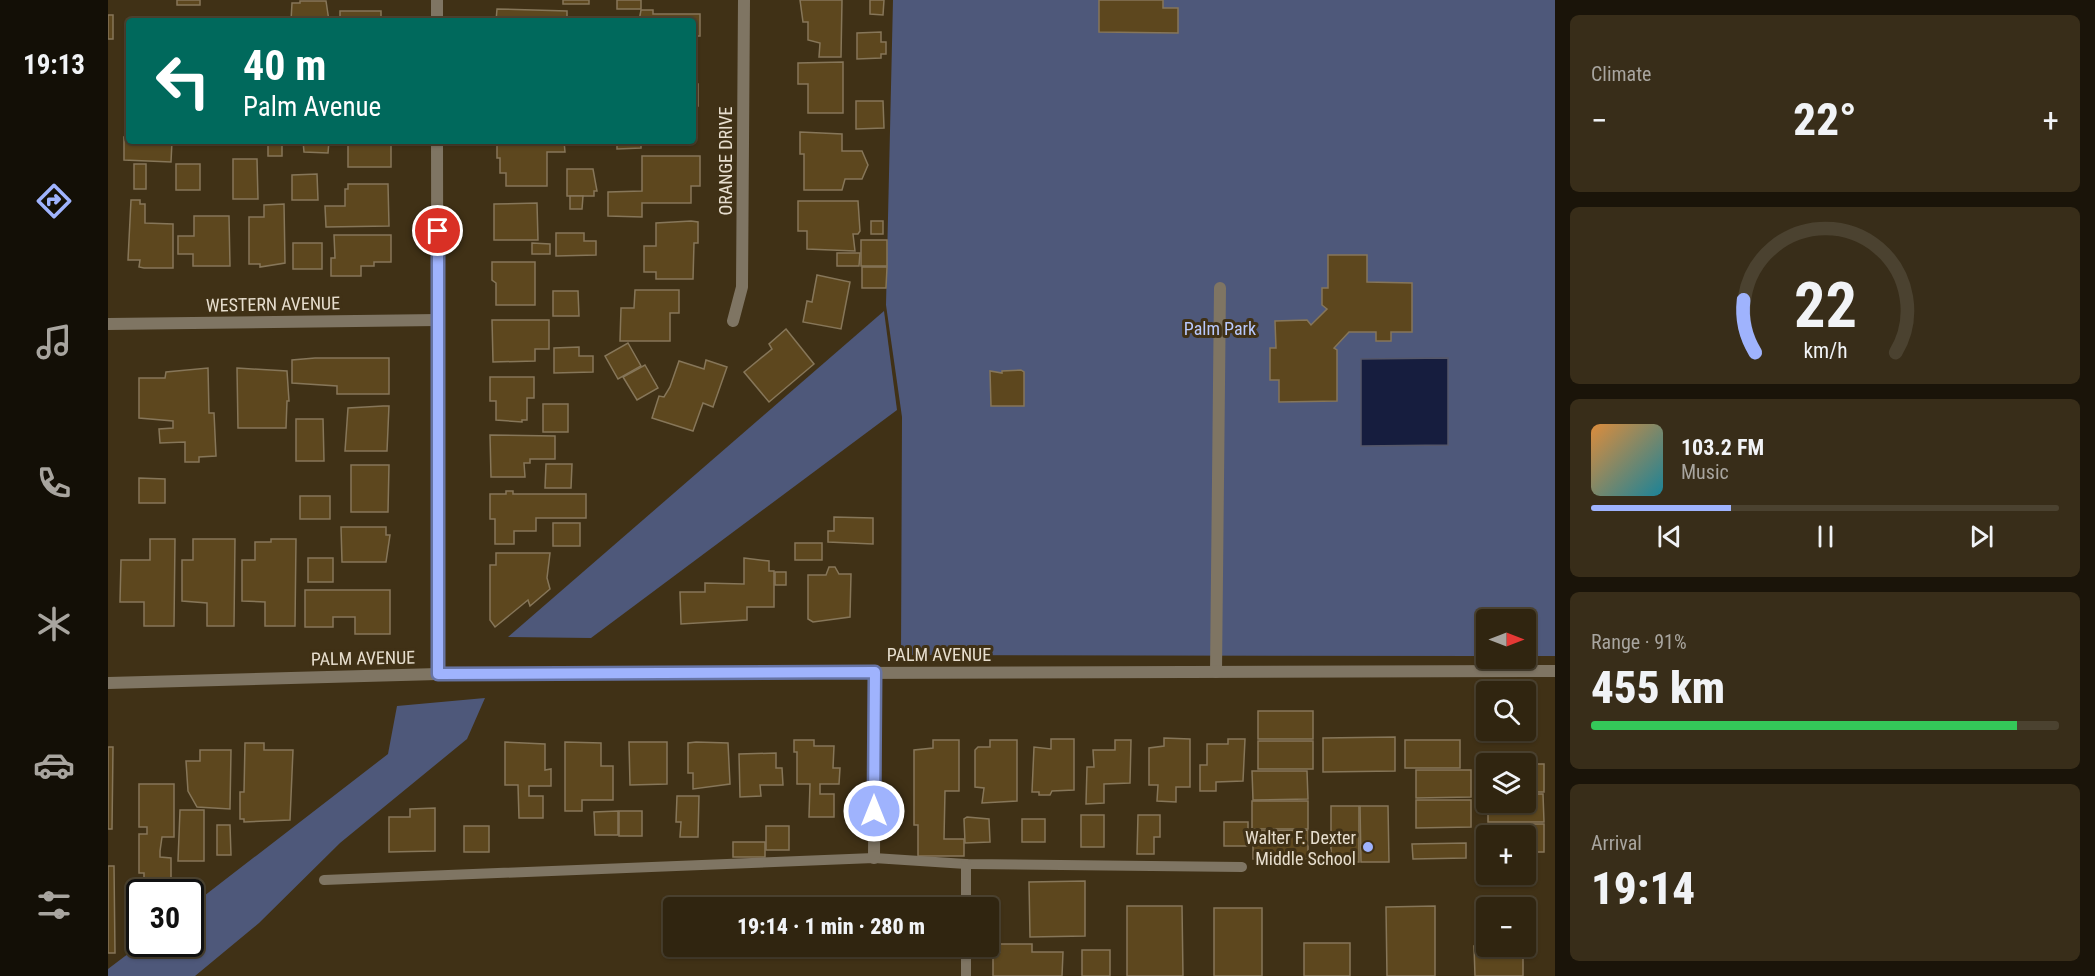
<!DOCTYPE html>
<meta charset="utf-8">
<style>
:root{--surface:#302510;--page:#382d19;--text:#f1f3f6;--muted:#a8a59f;--line:#4b4230;--accent:#9fb3fd}
body{margin:0;font-family:"Roboto Condensed",sans-serif;background:var(--page);color:var(--text);height:100vh;display:flex;flex-direction:column;font-size:22px;white-space:nowrap}
*{box-sizing:border-box;margin:0}
p{font-size:20px;color:var(--muted)}
.icon{flex:none;width:33px;height:33px;fill:none;stroke:currentColor;stroke-width:2;stroke-linecap:round;stroke-linejoin:round}
.map{position:relative;flex:1;overflow:hidden}
.side{display:flex;flex-direction:column;gap:15px;padding:15px;background:#1a1409;width:540px}
.side>*{flex:none}
.guide{position:absolute;left:18px;top:18px;width:570px;height:126px;border-radius:6px;box-shadow:0 2px 4px #0004,0 0 0 2px var(--line);background:#00695c;color:#fff;overflow:hidden}
.needle{width:39px;rotate:90deg}
.buttons{position:absolute;left:1368px;top:609px;display:grid;gap:12px}
.buttons a{display:grid;place-items:center;width:60px;height:60px;border-radius:6px;background:var(--surface);box-shadow:0 2px 4px #0004,0 0 0 2px var(--line);font-size:30px}
.speed{position:absolute;left:18px;top:879px;display:flex;gap:12px;font-size:30px;font-weight:700;text-align:center}
.speed>*{display:grid;place-content:center;width:78px;height:78px;border-radius:50%;background:var(--surface);box-shadow:0 2px 4px #0004,0 0 0 2px var(--line);line-height:1}
.speed .limit{border:3px solid #111;border-radius:9px;background:#fff;color:#111}
.pin{position:absolute;display:grid;place-items:center;width:51px;height:51px;color:#fff;margin:-26px;border:3px solid #fff;border-radius:50%;box-shadow:0 2px 6px #0007}
.me{position:absolute;width:66px;margin:-33px;rotate:0deg;stroke-linejoin:round;filter:drop-shadow(0 0 4px #0008)}
.turn{display:flex;align-items:center;gap:21px;height:126px;padding:0 18px;font-size:27px}
.turn .icon{width:78px;height:78px;stroke-width:2.5}
.turn b{display:block;font-size:42px;line-height:51px}
.big{font-size:45px;font-weight:800;line-height:1.1}
.side .tile{flex:1;display:flex;flex-direction:column;justify-content:center;gap:9px;min-width:0;padding:0 21px;border-radius:9px;background:var(--page)}
.side .dial{align-items:center;gap:0}
.dial svg{height:156px;overflow:visible;fill:none;stroke:var(--line);stroke-width:7;stroke-linecap:round;text-anchor:middle}
.dial text{fill:var(--text);stroke:none}
.song{display:flex;align-items:center;gap:18px}
.cover{width:72px;height:72px;border-radius:9px;background:linear-gradient(135deg,hsl(30 70% 55%),hsl(190 70% 35%))}
.played{height:6px;border-radius:3px;background:linear-gradient(90deg,var(--accent) 30%,var(--line) 30%)}
.keys{display:flex;justify-content:space-around;direction:ltr}
.heat{display:flex;justify-content:space-between;align-items:center;font-size:33px;direction:ltr}
.charge{height:9px;border-radius:4px;background:linear-gradient(90deg,#34c759 91%,var(--line) 0)}
.trip{position:absolute;left:555px;top:897px;width:336px;height:60px;border-radius:6px;background:var(--surface);box-shadow:0 2px 4px #0004,0 0 0 2px var(--line);font-weight:800;line-height:60px;text-align:center}
main{display:flex;flex:1;min-height:0}
.menu{display:flex;flex-direction:column;width:108px;justify-content:space-around;align-items:center;background:#130f06;color:var(--muted)}
.menu .icon{width:42px;height:42px}
.menu .on{color:var(--accent)}
.menu b{font-size:27px;color:var(--text)}
.map>svg:first-child{display:block}
.green{fill:#4e587a}
.water{fill:#161d3e;stroke:#555769;stroke-width:1.5}
.building{fill:#5d471e;stroke:#867659;stroke-width:1.5}
.lines{fill:none;stroke-linecap:round;stroke-linejoin:round}
.lane{stroke:#7f7563;stroke-width:10}
.street{stroke:#7f7563;stroke-width:12}
.route-casing{stroke:#6774a4;stroke-width:15}
.route{stroke:#9fb3fd;stroke-width:10}
.poi-dot{fill:#9fb3fd;stroke:#403116;stroke-width:2}
.labels{text-anchor:middle;dominant-baseline:central;stroke-width:6;stroke-linejoin:round;paint-order:stroke}
.street-label{font-size:18px;fill:#e7dece;stroke:#403116}
.park-label{font-size:18px;fill:#b9c9fd;stroke:#403116}
.poi-label{font-size:18px;fill:#e7dece;stroke:#403116;text-anchor:end}
</style>
<main>
<nav class="menu">
<b>19:13</b>
<svg class="icon on" aria-label="directions" viewBox="0 0 24 24"><path d="M12 3l9 9-9 9-9-9zM9 14v-3h6M13 9l2 2-2 2"/></svg>
<svg class="icon" aria-label="music" viewBox="0 0 24 24"><path d="M9 18V5l10-2v13"/><circle cx="6" cy="18" r="3"/><circle cx="16" cy="16" r="3"/></svg>
<svg class="icon" aria-label="phone" viewBox="0 0 24 24"><path d="M5 4h4l2 5-3 2q2 4 5 5l2-3 5 2v4C11 20 4 13 5 4z"/></svg>
<svg class="icon" aria-label="climate" viewBox="0 0 24 24"><path d="M12 3v18M4 7l16 10M4 17L20 7"/></svg>
<svg class="icon" aria-label="car" viewBox="0 0 24 24"><path d="M5 17H2v-5l4-1 3-4h7l3 4 3 1v5h-3M9 17h6M6 11h13"/><circle cx="7" cy="17" r="2"/><circle cx="17" cy="17" r="2"/></svg>
<svg class="icon" aria-label="filters" viewBox="0 0 24 24"><path d="M4 7h16M4 17h16"/><circle cx="9" cy="7" r="2"/><circle cx="15" cy="17" r="2"/></svg>
</nav>
<div class="map">
<svg width="1447" height="976" viewBox="0 0 1447 976">
<rect width="100%" height="100%" fill="#403116"/>
<g class="green">
<polygon points="785,0 1447,0 1447,656 1418,656 1418,620 1378,620 1378,656 793,655 794,417 778,305"/>
<polygon points="776,311 789,410 483,638 400,637"/>
<polygon points="377,698 359,739 232,843 151,923 87,976 0,976 0,969 33,944 82,944 83,906 280,754 289,706"/>
</g>
<polygon class="water" points="1340,358 1340,445 1253,446 1253,359"/>
<g class="building">
<rect x="69" y="0" width="23" height="5"/>
<rect x="455" y="0" width="26" height="4"/>
<rect x="509" y="0" width="24" height="9"/>
<polygon points="692,0 734,0 733,57 711,57 712,43 700,40 700,22 695,22"/>
<polygon points="762,0 776,0 775,15 762,14"/>
<polygon points="991,0 1055,0 1055,8 1070,8 1070,33 991,32"/>
<polygon points="192,1 218,1 221,21 183,21 184,3 192,3"/>
<polygon points="389,9 459,11 459,21 388,21"/>
<polygon points="533,10 545,10 545,14 592,14 592,36 587,36 586,73 585,21 531,21"/>
<rect x="232" y="11" width="41" height="10"/>
<rect x="0" y="15" width="5" height="24"/>
<polygon points="773,32 773,42 778,42 778,54 773,54 773,58 749,59 749,33"/>
<polygon points="735,62 735,113 700,113 700,84 690,84 690,63"/>
<rect x="585" y="84" width="5" height="22"/>
<polygon points="748,101 775,101 776,128 748,129"/>
<polygon points="692,132 734,134 734,151 754,151 760,165 754,179 737,179 734,190 696,190 696,154 692,154"/>
<polygon points="16,137 21,137 21,141 64,141 63,162 16,160"/>
<rect x="160" y="141" width="14" height="15"/>
<polygon points="221,141 220,153 196,152 195,141"/>
<rect x="240" y="141" width="43" height="26"/>
<polygon points="389,141 456,141 457,152 439,152 439,186 398,186 398,173 392,173 392,158 389,158"/>
<polygon points="509,141 533,141 533,148 509,149"/>
<polygon points="534,156 592,156 592,186 583,186 583,203 534,203 534,217 500,216 500,192 534,191"/>
<polygon points="125,159 149,159 150,199 125,199"/>
<rect x="26" y="164" width="12" height="25"/>
<rect x="68" y="164" width="24" height="26"/>
<polygon points="459,169 485,169 489,191 486,191 486,196 459,196"/>
<polygon points="209,174 210,200 184,200 184,175"/>
<polygon points="240,184 280,184 281,226 218,227 217,206 237,206 237,189 240,189"/>
<polygon points="462,196 475,196 474,209 462,209"/>
<polygon points="23,200 32,200 32,204 37,204 37,223 65,224 65,268 36,268 31,267 32,260 20,260"/>
<polygon points="690,201 750,201 752,231 750,234 745,234 747,251 699,249 699,231 690,231"/>
<polygon points="429,203 430,240 386,240 386,204"/>
<polygon points="176,204 177,263 152,267 152,264 141,264 141,217 156,217 156,205"/>
<polygon points="86,216 121,216 122,266 85,266 85,254 70,254 70,236 86,236"/>
<polygon points="583,221 590,222 590,243 586,243 585,279 548,279 548,272 536,272 536,246 548,246 548,223"/>
<rect x="763" y="221" width="12" height="13"/>
<polygon points="448,233 476,233 476,241 488,241 488,255 448,256"/>
<polygon points="226,235 283,235 283,262 266,262 266,266 253,266 253,276 223,276 223,258 227,258"/>
<rect x="753" y="240" width="26" height="26"/>
<rect x="185" y="243" width="29" height="26"/>
<polygon points="424,243 442,244 442,254 424,254"/>
<polygon points="729,253 752,253 751,266 729,266"/>
<polygon points="1220,255 1259,255 1259,282 1304,283 1304,332 1283,332 1283,341 1268,341 1268,332 1241,332 1226,348 1229,350 1229,401 1171,402 1171,380 1162,380 1162,348 1168,348 1167,321 1199,320 1203,325 1219,309 1214,305 1214,288 1220,288"/>
<polygon points="384,262 427,262 427,305 388,305 388,283 384,280"/>
<polygon points="754,267 779,267 778,288 754,288"/>
<polygon points="709,275 742,282 733,329 695,322 699,301 704,302"/>
<polygon points="527,290 571,290 571,313 562,313 562,341 512,341 513,308 526,308"/>
<polygon points="445,291 470,291 471,316 445,316"/>
<polygon points="384,320 441,320 441,349 427,349 427,361 385,362"/>
<polygon points="678,329 706,364 661,402 636,372 664,349 661,344"/>
<polygon points="520,343 533,366 510,379 497,356"/>
<polygon points="471,347 471,356 485,356 485,372 446,373 446,348"/>
<polygon points="207,358 281,358 281,394 229,394 229,386 184,383 184,360"/>
<polygon points="598,360 619,367 605,407 595,403 585,431 544,418 551,396 556,397 562,387 571,361 596,369"/>
<polygon points="537,365 550,388 529,400 515,377"/>
<polygon points="100,368 101,413 106,413 108,456 91,457 91,462 77,462 77,442 52,443 51,429 65,428 65,421 31,418 31,378 57,378 58,372"/>
<polygon points="129,368 179,371 181,401 179,401 178,428 130,428"/>
<polygon points="913,370 916,372 916,406 883,406 882,371 894,373 894,371"/>
<polygon points="382,377 426,377 426,398 419,398 419,420 414,420 414,422 388,420 388,401 382,401"/>
<rect x="435" y="404" width="25" height="28"/>
<polygon points="275,406 281,406 279,451 237,451 240,408"/>
<polygon points="188,419 215,419 216,461 188,461"/>
<polygon points="382,435 447,436 447,459 422,459 422,463 416,463 417,477 383,477"/>
<polygon points="438,464 464,464 463,488 437,488"/>
<polygon points="243,465 281,465 280,512 243,512"/>
<polygon points="31,478 57,479 57,503 31,503"/>
<polygon points="398,491 405,491 405,494 478,494 478,518 428,518 428,531 406,531 406,544 387,544 387,519 382,519 382,494 398,494"/>
<rect x="192" y="496" width="30" height="23"/>
<polygon points="726,517 765,518 765,544 720,542 720,531 726,531"/>
<rect x="445" y="523" width="27" height="23"/>
<polygon points="233,527 278,527 278,535 282,535 278,562 234,562"/>
<polygon points="42,539 67,539 66,626 36,626 36,602 12,602 13,560 42,560"/>
<polygon points="85,539 127,539 126,626 99,626 99,603 74,601 74,560 85,560"/>
<polygon points="163,539 188,539 187,626 157,626 157,602 134,601 134,560 147,560 147,542 163,542"/>
<rect x="687" y="543" width="27" height="17"/>
<polygon points="388,553 442,553 439,578 442,589 422,606 420,600 387,627 382,620 382,565 388,565"/>
<rect x="200" y="558" width="25" height="24"/>
<polygon points="636,558 661,561 661,571 666,571 666,607 639,607 639,620 573,624 572,592 597,592 597,583 636,584"/>
<polygon points="721,567 727,567 731,574 743,574 742,617 705,622 700,619 700,575 718,575"/>
<rect x="667" y="572" width="11" height="13"/>
<polygon points="197,590 282,590 282,634 247,634 247,617 225,617 225,627 197,627"/>
<rect x="1150" y="711" width="55" height="28"/>
<polygon points="1287,737 1287,771 1215,772 1215,738"/>
<polygon points="1056,738 1082,739 1082,787 1068,787 1068,802 1049,801 1050,785 1041,785 1041,748 1056,746"/>
<polygon points="943,739 966,739 966,790 944,791 942,795 931,795 931,792 924,792 926,747 943,749"/>
<polygon points="1120,739 1137,739 1135,781 1108,782 1108,791 1092,791 1092,765 1099,765 1099,744 1120,744"/>
<polygon points="686,740 706,740 706,746 726,746 725,768 732,768 731,784 712,784 712,794 726,794 726,817 701,817 702,784 689,784 689,752 686,752"/>
<polygon points="825,740 851,740 851,791 837,791 836,839 856,839 856,856 810,856 810,825 806,825 806,750 825,748"/>
<polygon points="882,740 909,740 909,801 874,803 876,788 867,787 867,750 870,747 882,747"/>
<polygon points="1007,740 1023,740 1022,783 996,784 996,803 978,804 979,767 986,767 985,750 1007,750"/>
<rect x="1297" y="740" width="55" height="28"/>
<rect x="1150" y="741" width="55" height="28"/>
<polygon points="397,742 437,744 437,770 443,769 443,786 421,786 421,796 435,796 435,818 411,818 410,785 397,785"/>
<polygon points="457,742 493,743 493,766 505,766 505,800 474,800 474,811 457,811"/>
<polygon points="521,742 559,742 559,784 522,785"/>
<polygon points="588,742 620,743 622,784 585,789 585,773 580,773 580,743"/>
<polygon points="137,743 156,743 156,750 185,750 182,820 136,822 136,819 132,819 132,792 136,792"/>
<polygon points="0,747 5,747 4,829 0,829"/>
<polygon points="92,750 123,750 122,809 89,807 80,791 78,761 92,761"/>
<polygon points="668,753 668,768 674,768 675,785 652,785 653,796 632,797 631,754"/>
<rect x="1418" y="764" width="18" height="28"/>
<polygon points="1308,770 1363,770 1363,797 1308,798"/>
<polygon points="1144,771 1199,771 1200,799 1145,800"/>
<polygon points="31,784 66,784 66,837 54,837 52,851 52,857 63,858 63,886 36,886 36,873 31,873 31,834 39,834 39,827 31,827"/>
<polygon points="1418,794 1435,794 1436,822 1380,822 1380,802 1418,802"/>
<polygon points="569,796 591,796 590,837 572,837 573,822 568,822"/>
<polygon points="1308,800 1363,800 1363,827 1308,828"/>
<rect x="1144" y="801" width="56" height="28"/>
<rect x="1223" y="806" width="28" height="56"/>
<polygon points="1252,806 1280,806 1281,862 1253,862"/>
<polygon points="327,808 327,851 281,852 281,817 302,817 302,809"/>
<polygon points="72,810 96,810 96,861 70,861"/>
<polygon points="510,811 510,835 487,835 486,812"/>
<rect x="511" y="811" width="23" height="25"/>
<rect x="973" y="815" width="23" height="32"/>
<polygon points="1030,815 1052,815 1052,837 1046,837 1046,854 1029,854"/>
<polygon points="859,817 881,819 882,842 857,843 856,819"/>
<rect x="914" y="819" width="23" height="23"/>
<rect x="1116" y="822" width="24" height="24"/>
<polygon points="1381,824 1436,824 1436,852 1418,852 1418,836 1381,836"/>
<polygon points="109,825 122,825 123,855 109,855"/>
<rect x="356" y="826" width="25" height="26"/>
<rect x="658" y="826" width="23" height="24"/>
<polygon points="1200,830 1200,859 1145,859 1145,831"/>
<rect x="625" y="842" width="32" height="15"/>
<polygon points="1358,843 1358,858 1305,859 1304,844"/>
<polygon points="0,866 6,866 7,953 0,953"/>
<polygon points="977,881 977,936 922,937 921,882"/>
<polygon points="1019,906 1074,906 1075,976 1019,976"/>
<polygon points="1327,906 1327,976 1279,976 1278,907"/>
<rect x="1106" y="908" width="48" height="68"/>
<rect x="1196" y="943" width="46" height="33"/>
<polygon points="892,944 924,944 924,952 955,952 954,976 885,976 885,952 892,952"/>
<polygon points="1366,946 1415,946 1415,976 1367,976"/>
<rect x="974" y="950" width="28" height="26"/>
</g>
<g class="lines">
<g class="lane">
<polyline points="216,880 766,858 858,864 1134,867"/>
<polyline points="858,908 858,864"/>
<polyline points="858,976 858,946"/>
</g>
<g class="street">
<polyline points="329,0 329,21"/>
<polyline points="329,141 330,674"/>
<polyline points="625,321 634,287 636,0"/>
<polyline points="0,324 330,320"/>
<polyline points="1108,672 1112,288"/>
<polyline points="0,683 330,674 1447,671"/>
<polyline points="766,858 767,672"/>
</g>
</g>
<g class="lines">
<g class="route-casing">
<polyline id="route" points="330,231 330,674 767,672 766,811"/>
</g>
<use href="#route" class="route"/>
</g>
<circle class="poi-dot" cx="1260" cy="847" r="6"/>
<g class="labels">
<g class="street-label">
<text transform="translate(617 161) rotate(-90)">ORANGE DRIVE</text>
<text transform="translate(165 304) rotate(-1)">WESTERN AVENUE</text>
<text x="831" y="654">PALM AVENUE</text>
<text transform="translate(255 658) rotate(-1)">PALM AVENUE</text>
</g>
<g class="park-label">
<text x="1112" y="328">Palm Park</text>
</g>
<g class="poi-label">
<text x="1248" y="837">Walter F. Dexter<tspan x="1248" dy="21">Middle School</tspan></text>
</g>
</g>
</svg>
<div class="buttons">
<a><svg class="needle" viewBox="-14 -14 28 28"><path d="M0-13l5 13h-10z" fill="#e53935"/><path d="M0 13l5-13h-10z" fill="#a8a59f"/></svg></a>
<a><svg class="icon" aria-label="search" viewBox="0 0 24 24"><circle cx="10" cy="10" r="6"/><path d="M15 15l6 6"/></svg></a>
<a><svg class="icon" aria-label="layers" viewBox="0 0 24 24"><path d="M12 4l9 5-9 5-9-5zM3 14l9 5 9-5"/></svg></a>
<a>+</a>
<a>−</a>
</div>
<div class="speed"><div class="limit">30</div></div>
<div class="pin" style="left:330px;top:231px;background:#d93025"><svg class="icon" aria-label="arrive" viewBox="0 0 24 24"><path d="M6 21V4h12l-3 4 3 4H6"/></svg></div>
<svg class="me" style="left:766px;top:811px" viewBox="-20 -20 40 40"><circle r="17" fill="#9fb3fd" stroke="#fff" stroke-width="3"/><path d="M0-11L8 9 0 5-8 9z" fill="#fff"/></svg>
<div class="trip">19:14 · 1 min · 280 m</div>
<div class="guide">
<div class="turn"><svg class="icon" aria-label="left" viewBox="0 0 24 24"><path d="M17 20v-9H6M10 6l-5 5 5 5"/></svg><div><b>40 m</b>Palm Avenue</div></div>
</div>
</div>
<section class="side">
<div class="tile"><p>Climate</p>
<div class="heat"><a>−</a><b class="big">22°</b><a>+</a></div>
</div>
<div class="tile dial"><svg viewBox="0 0 100 80">
<path d="M14 69A42 42 0 1 1 86 69"/>
<path d="M14 69A42 42 0 0 1 8 42" stroke="#9fb3fd"/>
<text x="50" y="56" font-size="32" font-weight="700">22</text>
<text x="50" y="72" font-size="11">km/h</text>
</svg></div>
<div class="tile">
<div class="song"><i class="cover"></i><div><b>103.2 FM</b><p>Music</p></div></div>
<div class="played"></div>
<div class="keys"><svg class="icon" aria-label="previous" viewBox="0 0 24 24"><path d="M18 5L8 12l10 7zM5 5v14"/></svg><svg class="icon" aria-label="pause" viewBox="0 0 24 24"><path d="M8 5v14M16 5v14"/></svg><svg class="icon" aria-label="next" viewBox="0 0 24 24"><path d="M6 5l10 7-10 7zM19 5v14"/></svg></div>
</div>
<div class="tile"><p>Range · 91%</p><b class="big">455 km</b><div class="charge"></div></div>
<div class="tile"><p>Arrival</p><b class="big">19:14</b></div>
</section>
</main>
